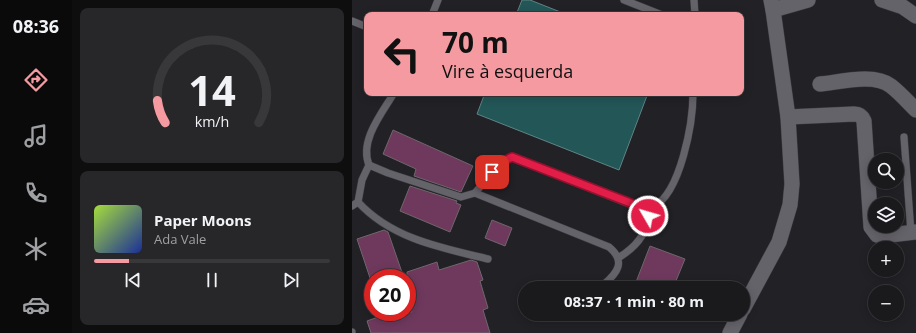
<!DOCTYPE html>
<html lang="pt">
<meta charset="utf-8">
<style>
:root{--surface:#1a191c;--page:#272629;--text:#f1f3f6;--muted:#9fa0a3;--line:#38383b;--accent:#f49aa0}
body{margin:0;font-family:"Open Sans",sans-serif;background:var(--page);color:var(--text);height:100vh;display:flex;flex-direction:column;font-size:15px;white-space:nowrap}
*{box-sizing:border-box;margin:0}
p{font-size:13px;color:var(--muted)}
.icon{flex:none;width:22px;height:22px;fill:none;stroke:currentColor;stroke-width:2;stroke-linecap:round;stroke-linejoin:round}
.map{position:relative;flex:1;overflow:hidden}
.details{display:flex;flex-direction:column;gap:8px;padding:8px;background:#0e0e0f;width:280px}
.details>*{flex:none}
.top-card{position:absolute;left:12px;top:12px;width:380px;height:84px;border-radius:8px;box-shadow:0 2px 10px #0003,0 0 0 1px var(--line);background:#f49aa0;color:#111;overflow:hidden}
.tools{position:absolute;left:516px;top:153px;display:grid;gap:8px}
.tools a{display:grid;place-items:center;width:36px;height:36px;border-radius:50%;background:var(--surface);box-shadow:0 2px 10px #0003,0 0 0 1px var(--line);font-size:20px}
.speed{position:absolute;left:12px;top:269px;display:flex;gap:8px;font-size:20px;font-weight:700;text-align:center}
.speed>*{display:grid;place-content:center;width:52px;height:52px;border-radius:50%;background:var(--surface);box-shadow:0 2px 10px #0003,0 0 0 1px var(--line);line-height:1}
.speed .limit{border:6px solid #d22;background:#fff;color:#111}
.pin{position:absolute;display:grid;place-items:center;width:34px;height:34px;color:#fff;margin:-17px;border-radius:8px;box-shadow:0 2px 6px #0006}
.me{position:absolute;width:44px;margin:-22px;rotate:308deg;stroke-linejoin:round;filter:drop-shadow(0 0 3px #0008)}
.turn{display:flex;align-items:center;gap:14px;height:84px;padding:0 12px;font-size:18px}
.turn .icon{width:52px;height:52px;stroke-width:2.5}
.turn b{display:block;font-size:28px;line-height:34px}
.details .widget{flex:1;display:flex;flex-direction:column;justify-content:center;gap:6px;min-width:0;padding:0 14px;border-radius:8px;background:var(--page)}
.details .dial{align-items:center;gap:0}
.dial svg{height:104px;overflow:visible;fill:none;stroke:var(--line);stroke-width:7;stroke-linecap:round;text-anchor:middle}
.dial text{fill:var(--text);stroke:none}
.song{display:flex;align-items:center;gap:12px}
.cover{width:48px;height:48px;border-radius:6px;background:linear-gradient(135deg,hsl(80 70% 55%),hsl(230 70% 35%))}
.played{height:4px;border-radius:2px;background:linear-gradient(90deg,var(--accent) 15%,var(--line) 15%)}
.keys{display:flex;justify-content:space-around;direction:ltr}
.trip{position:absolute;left:166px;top:281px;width:232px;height:40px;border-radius:20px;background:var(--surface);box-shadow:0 2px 10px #0003,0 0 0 1px var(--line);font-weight:700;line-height:40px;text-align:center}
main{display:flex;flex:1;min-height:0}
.dock{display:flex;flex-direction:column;width:72px;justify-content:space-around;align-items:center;background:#0a0a0b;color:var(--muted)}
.dock .icon{width:28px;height:28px}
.dock .current{color:var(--accent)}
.dock b{font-size:18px;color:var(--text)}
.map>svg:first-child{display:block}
.water{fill:#235657;stroke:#608486}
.building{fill:#6f395e;stroke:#6e676b}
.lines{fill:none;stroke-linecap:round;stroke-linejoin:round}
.service-casing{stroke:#3e3d41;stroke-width:8}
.minor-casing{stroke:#3e3d41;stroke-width:16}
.service{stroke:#65636a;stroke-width:7}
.minor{stroke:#65636a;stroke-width:15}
.route-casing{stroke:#92132f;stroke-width:10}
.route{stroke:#e11d48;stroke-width:7}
</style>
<main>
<nav class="dock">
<b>08:36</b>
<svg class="icon current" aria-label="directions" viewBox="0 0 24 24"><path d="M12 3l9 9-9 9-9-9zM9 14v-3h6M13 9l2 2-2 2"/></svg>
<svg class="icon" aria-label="music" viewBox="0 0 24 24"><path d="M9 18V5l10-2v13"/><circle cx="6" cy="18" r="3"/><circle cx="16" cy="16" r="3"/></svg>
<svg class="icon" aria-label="phone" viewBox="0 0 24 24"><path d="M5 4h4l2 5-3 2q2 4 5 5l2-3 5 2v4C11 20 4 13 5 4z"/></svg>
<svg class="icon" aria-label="climate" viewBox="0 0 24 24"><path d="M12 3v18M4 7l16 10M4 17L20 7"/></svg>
<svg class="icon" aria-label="car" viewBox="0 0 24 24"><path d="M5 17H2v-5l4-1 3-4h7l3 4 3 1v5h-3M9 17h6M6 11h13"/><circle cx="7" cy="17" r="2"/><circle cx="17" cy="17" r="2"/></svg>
</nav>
<section class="details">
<div class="widget dial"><svg viewBox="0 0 100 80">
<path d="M14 69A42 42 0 1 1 86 69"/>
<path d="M14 69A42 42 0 0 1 8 52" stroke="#f49aa0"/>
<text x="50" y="56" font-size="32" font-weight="700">14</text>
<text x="50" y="72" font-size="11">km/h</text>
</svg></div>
<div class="widget">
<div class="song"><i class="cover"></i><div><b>Paper Moons</b><p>Ada Vale</p></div></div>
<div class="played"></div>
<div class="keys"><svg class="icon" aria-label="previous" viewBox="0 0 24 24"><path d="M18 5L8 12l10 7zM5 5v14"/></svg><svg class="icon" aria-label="pause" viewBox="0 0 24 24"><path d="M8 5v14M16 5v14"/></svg><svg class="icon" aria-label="next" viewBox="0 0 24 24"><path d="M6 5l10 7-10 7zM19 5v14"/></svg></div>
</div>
</section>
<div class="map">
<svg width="564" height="333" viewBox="0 0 564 333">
<rect width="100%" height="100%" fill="#222126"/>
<g class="water">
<polygon points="170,0 178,0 216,15 164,15"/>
<polygon points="133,93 296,93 267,170 125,114"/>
</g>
<g class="building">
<polygon points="41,130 121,166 109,192 62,176 64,169 31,154"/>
<polygon points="58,186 105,201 104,203 109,205 98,232 48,211"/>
<polygon points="140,220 160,228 153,246 133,238"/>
<polygon points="32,230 36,232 52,278 18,278 5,239"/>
<polygon points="298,246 333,259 321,288 299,288 284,282"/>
<polygon points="119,260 125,262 131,280 128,281 136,308 131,310 138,333 19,333 15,321 26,317 25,312 60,312 55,293 55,272 85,262 87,270"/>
</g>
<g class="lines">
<g class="service-casing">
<g id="service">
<polyline points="272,0 310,15"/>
<polyline points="342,0 343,15"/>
<polyline points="80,15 86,0"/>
<polyline points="0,21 15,27"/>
<polyline points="552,137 559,233"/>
<path d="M17,165C7,141 30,113 42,93"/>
<path d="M123,193L257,247C274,261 266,273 251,285"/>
<path d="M6,202C40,239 90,248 136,259"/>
<path d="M0,206L6,202L10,180L17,165L36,173L109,197L123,193L147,164L160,157L285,207C291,208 295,210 301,207C329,193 341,122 341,93"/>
<path d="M266,258C284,247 299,231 294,209"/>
<polyline points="0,332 0,333"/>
</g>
</g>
<g class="minor-casing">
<g id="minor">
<polyline points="530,0 551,7 564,16"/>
<polyline points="421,10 456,0"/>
<path d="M468,84C489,82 522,73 539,86C548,93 556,102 564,110"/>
<path d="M436,117L502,114C508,114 510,116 512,121L519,227L525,235L529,236L564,232"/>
<polyline points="391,309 427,242 438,205 440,184 436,117 421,10 419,0"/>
<polyline points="378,333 388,314"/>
</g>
</g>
<use href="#service" class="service"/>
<use href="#minor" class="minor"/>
</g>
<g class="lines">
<g class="route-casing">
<polyline id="route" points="140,172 147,164 160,157 294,209 296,216"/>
</g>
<use href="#route" class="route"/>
</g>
</svg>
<div class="tools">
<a><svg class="icon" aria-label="search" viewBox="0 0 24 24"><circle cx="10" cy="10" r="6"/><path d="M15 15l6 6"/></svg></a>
<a><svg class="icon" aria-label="layers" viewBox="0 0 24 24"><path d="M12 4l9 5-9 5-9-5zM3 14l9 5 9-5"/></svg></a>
<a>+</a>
<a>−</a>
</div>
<div class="speed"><div class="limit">20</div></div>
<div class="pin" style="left:140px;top:172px;background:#d93025"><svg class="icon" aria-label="arrive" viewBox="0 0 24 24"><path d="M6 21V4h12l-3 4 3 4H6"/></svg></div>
<svg class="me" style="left:296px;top:216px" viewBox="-20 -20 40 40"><circle r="17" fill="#e11d48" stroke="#fff" stroke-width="3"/><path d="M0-11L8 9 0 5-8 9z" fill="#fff"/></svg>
<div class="trip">08:37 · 1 min · 80 m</div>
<div class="top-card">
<div class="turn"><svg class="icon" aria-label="left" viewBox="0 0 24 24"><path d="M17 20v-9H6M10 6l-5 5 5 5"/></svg><div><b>70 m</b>Vire à esquerda</div></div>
</div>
</div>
</main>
